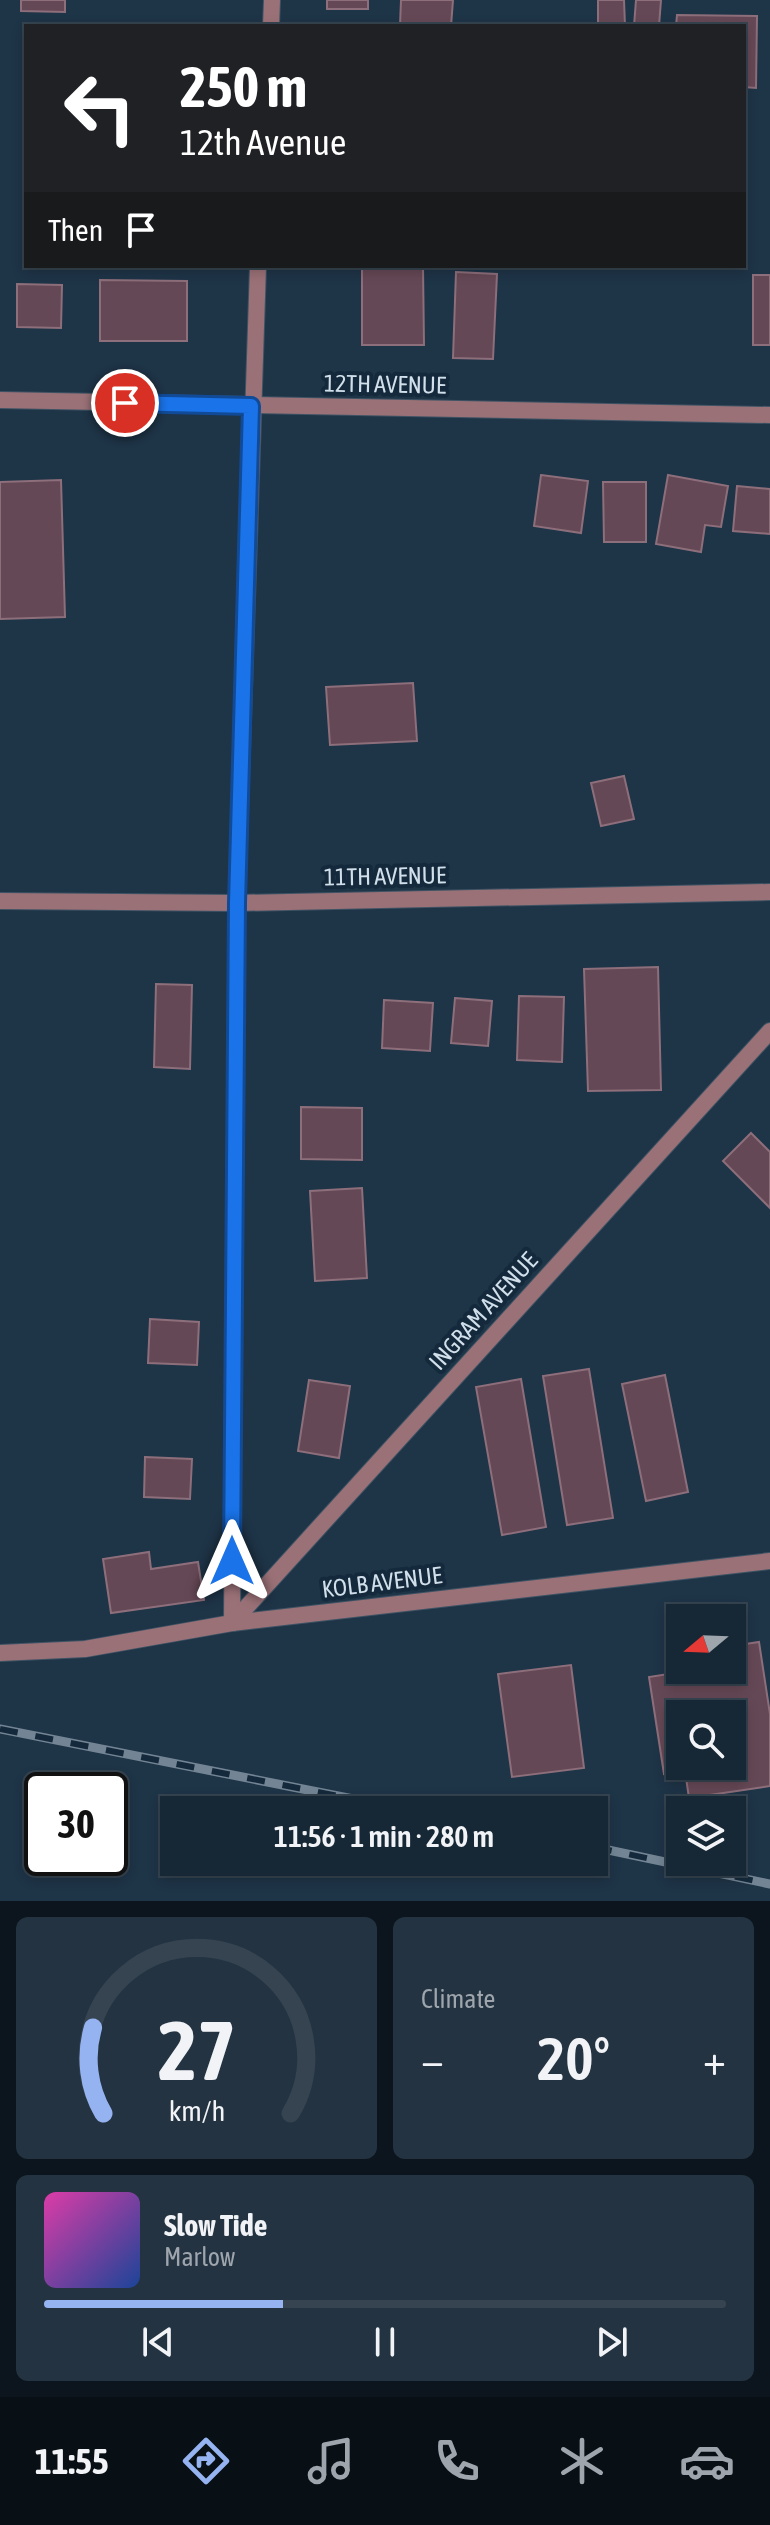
<!DOCTYPE html>
<meta charset="utf-8">
<style>
:root{--surface:#162735;--page:#233341;--text:#f1f3f6;--muted:#9ea5ad;--line:#354450;--accent:#95b2f1}
body{margin:0;font-family:"Asap Condensed",sans-serif;background:var(--page);color:var(--text);height:100vh;display:flex;flex-direction:column;font-size:30px;white-space:nowrap}
*{box-sizing:border-box;margin:0}
p{font-size:26px;color:var(--muted)}
.icon{flex:none;width:44px;height:44px;fill:none;stroke:currentColor;stroke-width:2;stroke-linecap:round;stroke-linejoin:round}
.map{position:relative;height:1901px;overflow:hidden}
.sheet{display:flex;flex-direction:column;gap:16px;padding:16px;background:#0c151d;flex:1}
.sheet>*{flex:none}
.guide{position:absolute;left:24px;top:24px;width:722px;height:244px;border-radius:0px;box-shadow:0 4px 12px #0003,0 0 0 2px var(--line);background:#202124;color:#fff;overflow:hidden}
.needle{width:52px;rotate:251deg}
.controls{position:absolute;left:666px;top:1604px;display:grid;gap:16px}
.controls a{display:grid;place-items:center;width:80px;height:80px;border-radius:0px;background:var(--surface);box-shadow:0 4px 12px #0003,0 0 0 2px var(--line);font-size:40px}
.speed{position:absolute;left:24px;top:1772px;display:flex;gap:16px;font-size:40px;font-weight:700;text-align:center}
.speed>*{display:grid;place-content:center;width:104px;height:104px;border-radius:50%;background:var(--surface);box-shadow:0 4px 12px #0003,0 0 0 2px var(--line);line-height:1}
.speed .limit{border:4px solid #111;border-radius:12px;background:#fff;color:#111}
.pin{position:absolute;display:grid;place-items:center;width:68px;height:68px;color:#fff;margin:-34px;border:4px solid #fff;border-radius:50%;box-shadow:0 2px 8px #0007}
.me{position:absolute;width:88px;margin:-44px;rotate:0deg;stroke-linejoin:round;filter:drop-shadow(0 0 6px #0008)}
.turn{display:flex;align-items:center;gap:28px;height:168px;padding:0 24px;font-size:36px}
.turn .icon{width:104px;height:104px;stroke-width:2.5}
.turn b{display:block;font-size:56px;line-height:68px}
.then{display:flex;align-items:center;height:76px;padding:0 24px;background:#0003;gap:16px;font-size:30px}
.big{font-size:60px;font-weight:600;line-height:1.1}
.sheet .card{flex:1;display:flex;flex-direction:column;justify-content:center;gap:12px;min-width:0;padding:0 28px;border-radius:12px;background:var(--page)}
.sheet .dial{align-items:center;gap:0}
.dial svg{height:208px;overflow:visible;fill:none;stroke:var(--line);stroke-width:7;stroke-linecap:round;text-anchor:middle}
.dial text{fill:var(--text);stroke:none}
.song{display:flex;align-items:center;gap:24px}
.cover{width:96px;height:96px;border-radius:12px;background:linear-gradient(135deg,hsl(320 70% 55%),hsl(220 70% 35%))}
.played{height:8px;border-radius:4px;background:linear-gradient(90deg,var(--accent) 35%,var(--line) 35%)}
.keys{display:flex;justify-content:space-around;direction:ltr}
.heat{display:flex;justify-content:space-between;align-items:center;font-size:44px;direction:ltr}
.sheet .tiles{flex:1;display:grid;gap:16px;grid-template-columns:1fr 1fr}
.card:last-child{grid-column:span 2}
.trip{position:absolute;left:160px;top:1796px;width:448px;height:80px;border-radius:0px;background:var(--surface);box-shadow:0 4px 12px #0003,0 0 0 2px var(--line);font-weight:600;line-height:80px;text-align:center}
.tab-bar{display:flex;height:128px;justify-content:space-around;align-items:center;background:#091015;color:var(--muted)}
.tab-bar .icon{width:56px;height:56px}
.tab-bar .selected{color:var(--accent)}
.tab-bar b{font-size:36px;color:var(--text)}
.map>svg:first-child{display:block}
.building{fill:#654855;stroke:#8d6e7b;stroke-width:2;fill-rule:evenodd}
.lines{fill:none;stroke-linecap:round;stroke-linejoin:round}
.street-casing{stroke:#3e5364;stroke-width:18}
.street{stroke:#9a7177;stroke-width:16}
.rail-casing{stroke:#738595;stroke-width:9}
.rail{stroke:#142a3c;stroke-width:6;stroke-dasharray:18;stroke-linecap:butt}
.route-casing{stroke:#114b97;stroke-width:20}
.route{stroke:#1a73e8;stroke-width:14}
.labels{text-anchor:middle;dominant-baseline:central;stroke-width:8;stroke-linejoin:round;paint-order:stroke}
.street-label{font-size:24px;fill:#d1dfea;stroke:#142a3c}
</style>
<div class="map">
<svg width="770" height="1901" viewBox="0 0 770 1901">
<rect width="100%" height="100%" fill="#1e3447"/>
<g class="building">
<polygon points="21,0 65,0 65,12 21,11"/>
<rect x="327" y="0" width="41" height="9"/>
<polygon points="401,0 453,0 451,26 400,26"/>
<polygon points="598,0 624,0 625,26 598,26"/>
<polygon points="636,0 661,0 659,26 634,26"/>
<polygon points="677,15 757,16 756,88 744,87 744,26 676,26"/>
<polygon points="362,266 423,266 424,345 362,345"/>
<polygon points="456,272 497,274 493,359 453,358"/>
<rect x="753" y="275" width="17" height="70"/>
<polygon points="100,280 187,281 187,341 100,341"/>
<polygon points="17,284 62,285 61,328 17,327"/>
<polygon points="541,475 588,481 581,533 534,526"/>
<polygon points="668,475 728,486 721,527 705,525 701,552 656,544"/>
<polygon points="61,480 65,617 0,619 0,482"/>
<polygon points="603,482 646,482 646,542 604,542"/>
<polygon points="737,486 770,489 770,534 733,531"/>
<polygon points="413,683 417,741 330,745 326,687"/>
<polygon points="624,776 634,819 601,826 591,783"/>
<polygon points="658,967 661,1090 588,1091 584,969"/>
<polygon points="156,984 192,985 190,1069 154,1067"/>
<polygon points="519,996 564,997 562,1062 517,1060"/>
<polygon points="455,998 492,1001 488,1046 451,1043"/>
<polygon points="384,1000 433,1003 430,1051 382,1048"/>
<polygon points="301,1107 362,1108 362,1160 301,1159"/>
<polygon points="751,1133 770,1152 770,1208 723,1161"/>
<polygon points="362,1188 367,1278 315,1281 310,1191"/>
<polygon points="150,1319 199,1322 197,1365 148,1363"/>
<polygon points="589,1369 613,1518 567,1525 543,1376"/>
<polygon points="665,1375 688,1492 646,1501 622,1384"/>
<polygon points="521,1379 546,1527 502,1535 476,1387"/>
<polygon points="309,1380 350,1386 339,1458 298,1451"/>
<polygon points="145,1457 192,1459 190,1499 144,1497"/>
<polygon points="149,1552 151,1569 198,1562 204,1600 111,1613 103,1559"/>
<path d="M759,1642L770,1714V1786L689,1798L685,1771L664,1774L649,1677L675,1673L673,1655L680,1653V1670H732V1646ZM680,1714H732V1766H680Z"/>
<polygon points="571,1665 584,1768 512,1777 498,1674"/>
</g>
<g class="lines">
<g class="street-casing">
<g id="street">
<polyline points="271,26 272,0"/>
<polyline points="0,400 770,415"/>
<polyline points="0,901 237,903 770,892"/>
<polyline points="232,1623 237,903 258,266"/>
<polyline points="232,1623 770,1031"/>
<polyline points="0,1653 85,1649 232,1623 770,1561"/>
</g>
</g>
<use href="#street" class="street"/>
<g class="rail-casing">
<g id="rail">
<polyline points="0,1729 409,1810"/>
<polyline points="594,1847 770,1884"/>
</g>
</g>
<use href="#rail" class="rail"/>
</g>
<g class="lines">
<g class="route-casing">
<polyline id="route" points="125,403 251,406 237,903 232,1561"/>
</g>
<use href="#route" class="route"/>
</g>
<g class="labels">
<g class="street-label">
<text transform="translate(385 384) rotate(1)">12TH AVENUE</text>
<text transform="translate(385 876) rotate(-1)">11TH AVENUE</text>
<text transform="translate(483 1311) rotate(-48)">INGRAM AVENUE</text>
<text transform="translate(382 1582) rotate(-7)">KOLB AVENUE</text>
</g>
</g>
</svg>
<div class="controls">
<a><svg class="needle" viewBox="-14 -14 28 28"><path d="M0-13l5 13h-10z" fill="#e53935"/><path d="M0 13l5-13h-10z" fill="#9ea5ad"/></svg></a>
<a><svg class="icon" aria-label="search" viewBox="0 0 24 24"><circle cx="10" cy="10" r="6"/><path d="M15 15l6 6"/></svg></a>
<a><svg class="icon" aria-label="layers" viewBox="0 0 24 24"><path d="M12 4l9 5-9 5-9-5zM3 14l9 5 9-5"/></svg></a>
</div>
<div class="speed"><div class="limit">30</div></div>
<div class="pin" style="left:125px;top:403px;background:#d93025"><svg class="icon" aria-label="arrive" viewBox="0 0 24 24"><path d="M6 21V4h12l-3 4 3 4H6"/></svg></div>
<svg class="me" style="left:232px;top:1561px" viewBox="-20 -20 40 40"><path d="M0-17L14 15 0 8-14 15z" fill="#1a73e8" stroke="#fff" stroke-width="4"/></svg>
<div class="trip">11:56 · 1 min · 280 m</div>
<div class="guide">
<div class="turn"><svg class="icon" aria-label="left" viewBox="0 0 24 24"><path d="M17 20v-9H6M10 6l-5 5 5 5"/></svg><div><b>250 m</b>12th Avenue</div></div>
<div class="then">Then<svg class="icon" aria-label="arrive" viewBox="0 0 24 24"><path d="M6 21V4h12l-3 4 3 4H6"/></svg></div>
</div>
</div>
<section class="sheet">
<div class="tiles">
<div class="card dial"><svg viewBox="0 0 100 80">
<path d="M14 69A42 42 0 1 1 86 69"/>
<path d="M14 69A42 42 0 0 1 10 36" stroke="#95b2f1"/>
<text x="50" y="56" font-size="32" font-weight="700">27</text>
<text x="50" y="72" font-size="11">km/h</text>
</svg></div>
<div class="card"><p>Climate</p>
<div class="heat"><a>−</a><b class="big">20°</b><a>+</a></div>
</div>
<div class="card">
<div class="song"><i class="cover"></i><div><b>Slow Tide</b><p>Marlow</p></div></div>
<div class="played"></div>
<div class="keys"><svg class="icon" aria-label="previous" viewBox="0 0 24 24"><path d="M18 5L8 12l10 7zM5 5v14"/></svg><svg class="icon" aria-label="pause" viewBox="0 0 24 24"><path d="M8 5v14M16 5v14"/></svg><svg class="icon" aria-label="next" viewBox="0 0 24 24"><path d="M6 5l10 7-10 7zM19 5v14"/></svg></div>
</div>
</div>
</section>
<nav class="tab-bar">
<b>11:55</b>
<svg class="icon selected" aria-label="directions" viewBox="0 0 24 24"><path d="M12 3l9 9-9 9-9-9zM9 14v-3h6M13 9l2 2-2 2"/></svg>
<svg class="icon" aria-label="music" viewBox="0 0 24 24"><path d="M9 18V5l10-2v13"/><circle cx="6" cy="18" r="3"/><circle cx="16" cy="16" r="3"/></svg>
<svg class="icon" aria-label="phone" viewBox="0 0 24 24"><path d="M5 4h4l2 5-3 2q2 4 5 5l2-3 5 2v4C11 20 4 13 5 4z"/></svg>
<svg class="icon" aria-label="climate" viewBox="0 0 24 24"><path d="M12 3v18M4 7l16 10M4 17L20 7"/></svg>
<svg class="icon" aria-label="car" viewBox="0 0 24 24"><path d="M5 17H2v-5l4-1 3-4h7l3 4 3 1v5h-3M9 17h6M6 11h13"/><circle cx="7" cy="17" r="2"/><circle cx="17" cy="17" r="2"/></svg>
</nav>
